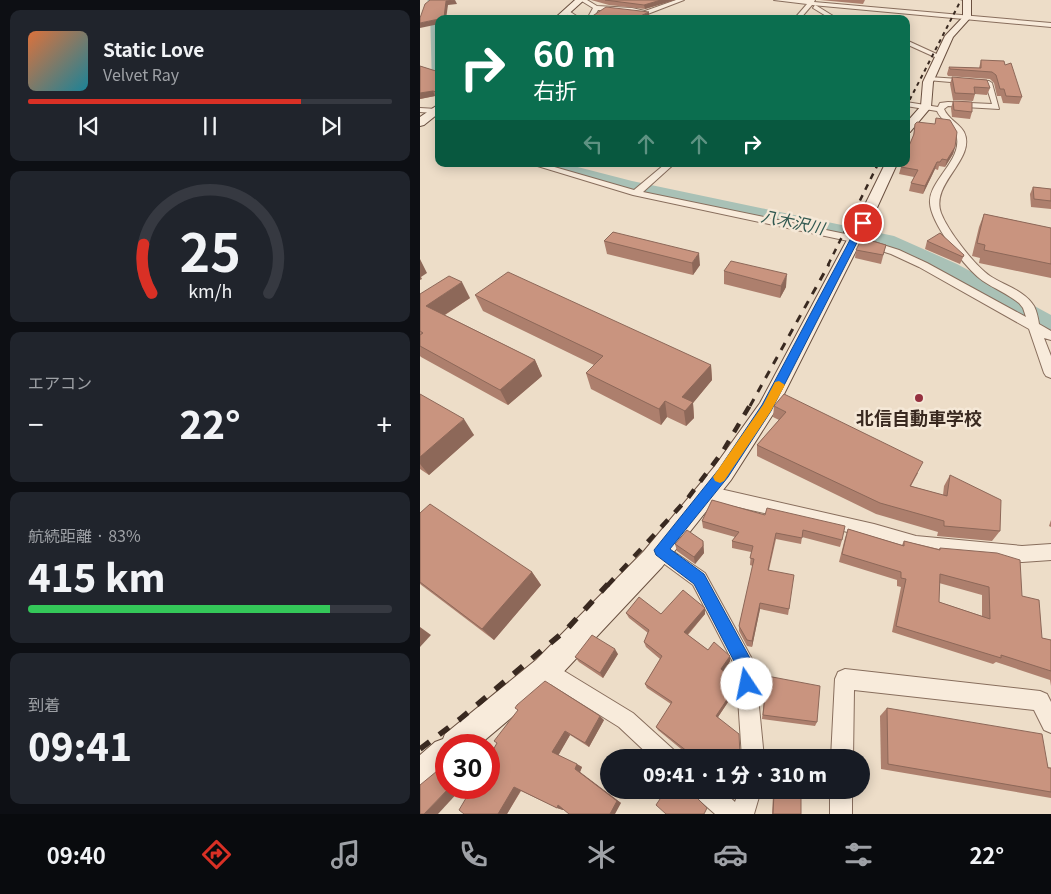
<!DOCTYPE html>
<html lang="ja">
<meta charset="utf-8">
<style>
:root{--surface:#171b24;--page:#20242c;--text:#f1f3f6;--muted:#9ea1a6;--line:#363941;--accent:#d93025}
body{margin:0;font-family:Georgia,"Noto Sans JP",serif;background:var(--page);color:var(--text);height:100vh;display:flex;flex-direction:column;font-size:19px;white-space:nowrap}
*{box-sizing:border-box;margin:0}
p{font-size:16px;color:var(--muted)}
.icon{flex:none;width:28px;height:28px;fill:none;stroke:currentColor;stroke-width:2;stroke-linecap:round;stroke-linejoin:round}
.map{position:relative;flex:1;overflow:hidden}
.details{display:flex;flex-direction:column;gap:10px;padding:10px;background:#0d0f14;width:420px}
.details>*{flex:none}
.guide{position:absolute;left:15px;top:15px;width:475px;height:152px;border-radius:10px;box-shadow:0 2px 12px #0003;background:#0b6e4f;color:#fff;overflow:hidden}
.speed{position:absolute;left:15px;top:734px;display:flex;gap:10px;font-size:25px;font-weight:700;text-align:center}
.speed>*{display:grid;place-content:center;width:65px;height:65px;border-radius:50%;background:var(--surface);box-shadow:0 2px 12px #0003;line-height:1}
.speed .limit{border:8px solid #d22;background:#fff;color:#111}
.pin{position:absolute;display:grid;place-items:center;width:42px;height:42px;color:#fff;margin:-21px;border:2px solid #fff;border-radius:50%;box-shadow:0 1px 5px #0007}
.me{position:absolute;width:55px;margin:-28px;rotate:349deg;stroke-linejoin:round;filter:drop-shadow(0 0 4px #0008)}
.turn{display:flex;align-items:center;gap:18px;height:105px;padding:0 15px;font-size:22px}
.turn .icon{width:65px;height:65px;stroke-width:2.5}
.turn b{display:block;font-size:35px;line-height:42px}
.lanes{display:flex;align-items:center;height:48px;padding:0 15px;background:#0003;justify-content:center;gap:25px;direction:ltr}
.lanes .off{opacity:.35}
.big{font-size:38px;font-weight:800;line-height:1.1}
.details .widget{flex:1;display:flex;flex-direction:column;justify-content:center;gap:8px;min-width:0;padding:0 18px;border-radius:10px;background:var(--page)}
.details .dial{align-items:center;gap:0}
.dial svg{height:130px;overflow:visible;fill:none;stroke:var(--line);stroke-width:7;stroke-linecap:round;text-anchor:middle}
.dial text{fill:var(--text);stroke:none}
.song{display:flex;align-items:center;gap:15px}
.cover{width:60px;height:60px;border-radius:8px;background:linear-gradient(135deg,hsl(20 70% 55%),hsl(190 70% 35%))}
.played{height:5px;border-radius:2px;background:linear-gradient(90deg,var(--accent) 75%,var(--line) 75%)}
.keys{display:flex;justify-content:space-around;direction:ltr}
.heat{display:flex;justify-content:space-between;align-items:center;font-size:28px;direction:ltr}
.charge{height:8px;border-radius:4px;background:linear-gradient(90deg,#34c759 83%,var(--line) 0)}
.trip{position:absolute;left:180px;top:749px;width:270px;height:50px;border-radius:25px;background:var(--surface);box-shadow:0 2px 12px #0003;font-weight:800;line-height:50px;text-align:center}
.dock{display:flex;height:80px;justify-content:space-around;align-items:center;background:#090b0e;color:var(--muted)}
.dock .icon{width:35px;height:35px}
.dock .selected{color:var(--accent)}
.dock b{font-size:22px;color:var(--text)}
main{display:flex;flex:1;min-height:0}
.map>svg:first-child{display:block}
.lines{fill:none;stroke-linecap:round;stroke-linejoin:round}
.river{fill:#a9c1b6;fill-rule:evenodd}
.street-casing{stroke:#886e5d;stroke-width:2}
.secondary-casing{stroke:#6a5040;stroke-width:2}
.street{fill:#f8ebdb;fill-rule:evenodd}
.secondary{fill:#f8ebdb;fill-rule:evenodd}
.rail-far4{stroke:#392920;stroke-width:2;stroke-dasharray:4 4;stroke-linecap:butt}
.rail-far3{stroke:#392920;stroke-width:2.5;stroke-dasharray:6 6;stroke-linecap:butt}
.rail-far2{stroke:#392920;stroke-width:3;stroke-dasharray:8 8;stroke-linecap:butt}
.rail-far1{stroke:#392920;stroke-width:4.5;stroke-dasharray:10 10;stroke-linecap:butt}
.rail{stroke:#392920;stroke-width:5.5;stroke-dasharray:12 12;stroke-linecap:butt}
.wall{fill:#ad7f6d;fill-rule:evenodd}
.shaded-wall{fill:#8d6859}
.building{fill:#c9947f;stroke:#8d6859;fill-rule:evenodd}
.route{fill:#1a73e8;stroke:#114b97}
.slow{fill:#f59e0b}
.poi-dot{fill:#95303f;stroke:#f5e8d7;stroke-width:2}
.labels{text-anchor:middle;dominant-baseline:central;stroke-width:5;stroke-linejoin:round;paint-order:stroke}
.far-water-label{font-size:16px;font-style:italic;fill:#305850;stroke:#f5e8d7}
.poi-label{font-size:18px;font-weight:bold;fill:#392920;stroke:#f5e8d7}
</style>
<main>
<section class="details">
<div class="widget">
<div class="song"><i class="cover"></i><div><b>Static Love</b><p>Velvet Ray</p></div></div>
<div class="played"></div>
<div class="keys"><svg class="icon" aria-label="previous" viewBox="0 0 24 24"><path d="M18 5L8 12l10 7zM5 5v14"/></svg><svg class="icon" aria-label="pause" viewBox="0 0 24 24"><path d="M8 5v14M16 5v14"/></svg><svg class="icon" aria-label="next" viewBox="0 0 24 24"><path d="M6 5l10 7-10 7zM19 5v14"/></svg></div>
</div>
<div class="widget dial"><svg viewBox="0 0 100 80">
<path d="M14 69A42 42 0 1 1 86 69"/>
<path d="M14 69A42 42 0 0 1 9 39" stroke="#d93025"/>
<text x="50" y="56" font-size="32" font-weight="700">25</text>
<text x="50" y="72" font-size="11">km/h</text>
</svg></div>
<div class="widget"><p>エアコン</p>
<div class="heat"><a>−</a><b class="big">22°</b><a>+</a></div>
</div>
<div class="widget"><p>航続距離 · 83%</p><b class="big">415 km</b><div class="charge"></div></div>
<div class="widget"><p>到着</p><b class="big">09:41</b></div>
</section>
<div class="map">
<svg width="631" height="814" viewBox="0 0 631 814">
<rect width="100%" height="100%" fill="#edddc8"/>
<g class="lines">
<g class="river">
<polygon points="7,0 18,0 22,4 21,19 19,19 19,91 12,87 10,10 12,5"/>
<polygon points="120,164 146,164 212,181 474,236 537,264 631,315 631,333 623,330 523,272 461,245 210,191 122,167"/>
</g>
<g class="street-casing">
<g id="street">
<polygon points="160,0 167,0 177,6 212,8 225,11 256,0 264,0 225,15 212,12 178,10 173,19 167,19 173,8"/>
<polygon points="354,0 395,0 394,2 631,23 631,27 392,5 380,19 374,19 387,4"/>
<polygon points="395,5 397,6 418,19 411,19 393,8"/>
<polygon points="147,10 149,11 161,19 154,19 145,13"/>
<polygon points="486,40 521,56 522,57 517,58 486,44"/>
<path d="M509,77L569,81L572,83L579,109L528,106L524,109C528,119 539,123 544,132C557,159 510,183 521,213C528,231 554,265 570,276C585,286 604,290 614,306C617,312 618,318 619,324L631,331V340L624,338L631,356V378L626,376L624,373L609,329L499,267L471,254L433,242L213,195L111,164H124L214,190L245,164H254L223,192L435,236L479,250L507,263L606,317L603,308L599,303C588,294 575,289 563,281C546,269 511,224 510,203C509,192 517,182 523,173C531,162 541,148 536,134C533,125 521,121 517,111L486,106V102L518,107L520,103L528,102L572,104L566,85L507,80L506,79Z"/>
<polygon points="0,108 17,109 19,111 19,117 12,113 0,112"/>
<polygon points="287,486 454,524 496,536 602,546 631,544 631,560 602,562 496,552 454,538 287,500 281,498 279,493 281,488"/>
<polygon points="241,543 285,573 332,659 335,666 344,758 322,758 316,668 273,585 235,557 233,551 235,545"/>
<polygon points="126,660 213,713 255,751 258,758 232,758 199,727 119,677 116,670 119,663"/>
<polygon points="425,669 620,691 627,694 631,702 631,733 624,730 614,710 434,690 433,758 411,758 415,679 418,672"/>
<polygon points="274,790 302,790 315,802 319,790 341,790 334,814 295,814 277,798"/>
<rect x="410" y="790" width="22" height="24"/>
</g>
</g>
<g class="secondary-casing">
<g id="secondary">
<polygon points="155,0 164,0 143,19 134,19"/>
<polygon points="543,0 551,0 551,17 533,37 513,82 511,107 490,132 486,133 486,123 501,106 503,82 525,36 543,17"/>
<polygon points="19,104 19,113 4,125 0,126 0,117"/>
<polygon points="465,164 477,164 450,223 357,408 311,480 242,567 136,680 59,745 26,745 26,773 11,786 0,791 0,755 15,742 23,739 25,734 116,660 224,551 295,466 340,403 436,223"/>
</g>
</g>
<use href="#street" class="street"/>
<use href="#secondary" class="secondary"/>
<polyline class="rail-far4" points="486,107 541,0"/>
<polyline class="rail-far3" points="408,265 458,164"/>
<polyline class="rail-far2" points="330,406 409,264"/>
<polyline class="rail-far1" points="187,586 268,498 303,451 330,405"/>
<polyline class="rail" points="0,749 40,719 147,629 188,584"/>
</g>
<g class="wall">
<polygon points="171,0 255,0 225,9 189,5"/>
<polygon points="400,0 445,0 443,4"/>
<polygon points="561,60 602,97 599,104 583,103 581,96 577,96 574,83 570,79 528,76 527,74 529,67 559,68"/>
<polygon points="0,66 19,72 19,98 15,96 0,99"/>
<polygon points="532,77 570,88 567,95 555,94 553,101 533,100 530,84"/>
<polygon points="533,101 552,112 550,119 532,117 531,108"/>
<polygon points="516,118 535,147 533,154 525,167 519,166 518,170 515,169 503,194 489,191 491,183 494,177 479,174 481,167 493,137 495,124 515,124"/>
<polygon points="613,187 631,189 631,209 611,207 610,194"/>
<polygon points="564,214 631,228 631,278 559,263 560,258 552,256 559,227"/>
<polygon points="193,232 280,265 273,275 187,254 184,241"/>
<polygon points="507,241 544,255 540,264 505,249"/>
<polygon points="466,245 461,264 435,258 436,250"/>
<polygon points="304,271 366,287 360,298 304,284"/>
<polygon points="0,294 50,298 25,315 115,360 122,376 88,405 1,357 0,356"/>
<polygon points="55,295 291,365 292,380 273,403 274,418 266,426 247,417 241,425 171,389 166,373 174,365 63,311"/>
<polygon points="0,394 54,435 9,475 0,469"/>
<polygon points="354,406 498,473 491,486 523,495 524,486 530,475 580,531 572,541 517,536 518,532 456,514 337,456 337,445 359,420 353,417"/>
<polygon points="292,500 422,540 420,547 382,537 381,544 356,539 349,570 369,609 368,615 340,609 332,647 327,646 319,631 319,626 333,566 330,565 331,552 312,548 312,541 315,537 283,528 282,521"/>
<polygon points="0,513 112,572 121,585 74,640 0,584"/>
<polygon points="631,520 631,527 629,526"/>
<path d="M428,529L482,545L484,541L519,549L520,548L602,596L622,638L631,640V686L630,680L576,662L573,664L472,632L481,587L477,586V580L419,562L425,538ZM519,583L562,595V616L519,602Z"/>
<polygon points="283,541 284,553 275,564 257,551 255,544"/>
<polygon points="285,608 285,614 268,635 288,650 310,656 310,661 304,671 316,690 298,717 320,755 324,758 280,758 276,754 274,758 272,758 238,730 236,727 251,704 227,688 225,684 240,659 226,647 224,642 228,633 209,618 206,613 241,614"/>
<polygon points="198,654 183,678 159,662 155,657"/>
<polygon points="346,681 397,722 395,726 342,719"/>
<polygon points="467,708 631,768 631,798 461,769 460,716"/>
<polygon points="184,720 169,747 150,735 138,755 162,767 160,772 201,803 143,809 143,810 137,808 101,791 87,814 44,814 69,788 69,751 71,753"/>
<polygon points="381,790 409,790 409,796 406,798"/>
<polygon points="354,793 381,814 352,814 353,795"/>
</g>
<g class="shaded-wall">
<polygon points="35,0 37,4 28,5 26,19 22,19 26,1"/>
<polygon points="241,0 255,0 225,9 224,5"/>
<polygon points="229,12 229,17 226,19 214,19"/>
<polygon points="19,19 19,24 0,28 0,23"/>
<polygon points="13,91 15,96 0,99 0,93"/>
<polygon points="535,147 533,154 525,167 527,160"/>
<polygon points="517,162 515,169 503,194 505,186"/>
<polygon points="279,253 280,265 273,275 272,263"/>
<polygon points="0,259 7,273 1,277 2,279 0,280"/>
<polygon points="367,274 366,287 360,298 361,286"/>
<polygon points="42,282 50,298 15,321 6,306"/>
<polygon points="115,360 122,376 88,405 80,390"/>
<polygon points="291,365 292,380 273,403 274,418 266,426 262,397"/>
<polygon points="245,401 247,417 241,425 239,409"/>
<polygon points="44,419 54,435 9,475 0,464 0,457"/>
<polygon points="283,541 284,553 275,564 274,557"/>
<polygon points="112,572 121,585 74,640 62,629"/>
<polygon points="340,603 340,609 332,647 332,641"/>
<polygon points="285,608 285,614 265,637 264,632"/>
<polygon points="0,627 11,635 0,647"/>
<polygon points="195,649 198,654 183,678 180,673"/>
<polygon points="310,656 310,661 302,674 301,669"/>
<polygon points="316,686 316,690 296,720 296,716"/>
<polygon points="180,716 184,720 169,747 165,743"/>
<polygon points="145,731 150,735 138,756 132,752"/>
<polygon points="275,751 276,754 273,758 272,755"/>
<polygon points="157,764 162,767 160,772 201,803 195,814 190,814 155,769"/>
<polygon points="94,787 101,790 87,814 78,814"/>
<polygon points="29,788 42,788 18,814 4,814"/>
<polygon points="138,805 144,807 143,810 137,808"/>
</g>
<g class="building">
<polygon points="10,0 34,0 26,1 24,18 19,19 0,23 0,18 5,4"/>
<polygon points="185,0 241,0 224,5"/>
<polygon points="186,7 229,12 214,19 168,19"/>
<polygon points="561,60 584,61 585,65 591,63 602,97 586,96 584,89 580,89 576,75 572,72 530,69 529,67 561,68"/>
<polygon points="0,66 19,72 19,93 13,91 0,93"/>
<polygon points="532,77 567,80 570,88 554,87 555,94 535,93"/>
<polygon points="533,101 552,102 552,112 534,110"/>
<polygon points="516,118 530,120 537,132 535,147 527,160 522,159 520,162 517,162 505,186 491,183 498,170 481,167 482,164 486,164 486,153 494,134 495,124 497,122 515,124"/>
<polygon points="613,187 631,189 631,201 614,199"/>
<polygon points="564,214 631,228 631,264 564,250 565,245 557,243"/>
<polygon points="193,232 279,253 272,263 184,241"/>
<polygon points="520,233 544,255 543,257 507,241"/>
<polygon points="442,238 466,245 463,255 436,250"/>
<polygon points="311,261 367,274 361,286 304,271"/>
<polygon points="88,272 291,365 262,397 273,402 265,411 245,401 239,409 166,373 183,356 55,295"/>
<polygon points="29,276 42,282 6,306 115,360 80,390 0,346 0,335 3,333 0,331 0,294"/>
<polygon points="0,394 44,419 0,457"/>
<polygon points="364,394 503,462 490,486 527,496 530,475 581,500 580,531 524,526 524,521 460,503 337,445 366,412 354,406"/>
<polygon points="292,500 345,515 347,508 425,526 422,540 383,530 382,538 356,533 348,570 374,575 369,609 340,603 332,641 327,640 319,626 334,559 330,558 333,546 312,541 319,532 282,521"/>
<polygon points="10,504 112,572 62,629 0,582 0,513"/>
<path d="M428,529L484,546V541L520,550V548L577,553L600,560L602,596L619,600L622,638L631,640V671L581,655V658L476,626L486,579L481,578V572L422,554ZM520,574L569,587L570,619L519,602Z"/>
<polygon points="267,530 283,541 283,546 274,557 255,544"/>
<polygon points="263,590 285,608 264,632 288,650 294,642 310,656 301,669 315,680 316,686 296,716 319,734 320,755 324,757 324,758 283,758 275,751 272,755 236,727 252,702 225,684 242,656 224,642 229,630 206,613 219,597 241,614"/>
<polygon points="172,635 195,649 180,673 155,657"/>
<polygon points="347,676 400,686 397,722 343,715"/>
<polygon points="125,681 180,716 165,743 145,731 132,752 157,764 155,769 197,801 190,814 149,814 138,805 137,808 94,787 78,814 44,814 39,810 52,788 69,788 69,757 77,743 74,741 98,710 95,708 97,705"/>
<polygon points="467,708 622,734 628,768 631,768 631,792 468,764"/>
<polygon points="52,741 57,745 46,745 48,743"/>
<polygon points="386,750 411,758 385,758"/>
<polygon points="26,757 26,788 29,788 4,814 0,814 0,785 17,771 17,766"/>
<polygon points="246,790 269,790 287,808 284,814 246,814 236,805"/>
<polygon points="390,790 409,790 409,796"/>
<polygon points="354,793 381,796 381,814 353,814"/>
</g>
<polygon class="route" points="443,221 447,223 351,411 308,477 250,549 284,574 331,660 335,684 332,690 327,692 321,690 317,667 274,584 236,555 234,550 299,469 342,405 439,223"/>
<polygon class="slow" points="359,381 365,385 351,411 304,481 300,483 295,481 293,477 295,474 343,405 355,382"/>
<circle class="poi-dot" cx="499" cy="398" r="5"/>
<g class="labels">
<g class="far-water-label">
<text transform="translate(373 221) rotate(12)">八木沢川</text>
</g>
<g class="poi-label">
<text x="499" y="417">北信自動車学校</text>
</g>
</g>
</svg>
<div class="speed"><div class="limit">30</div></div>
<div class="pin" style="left:443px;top:223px;background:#d93025"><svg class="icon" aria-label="arrive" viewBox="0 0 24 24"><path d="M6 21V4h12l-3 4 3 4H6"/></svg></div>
<svg class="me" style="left:327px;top:684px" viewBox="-20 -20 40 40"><circle r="19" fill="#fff"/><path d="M0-13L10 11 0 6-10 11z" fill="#1a73e8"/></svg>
<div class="trip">09:41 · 1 分 · 310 m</div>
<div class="guide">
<div class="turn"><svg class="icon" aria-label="right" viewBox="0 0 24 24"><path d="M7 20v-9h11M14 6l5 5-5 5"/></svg><div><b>60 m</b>右折</div></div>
<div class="lanes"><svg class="icon off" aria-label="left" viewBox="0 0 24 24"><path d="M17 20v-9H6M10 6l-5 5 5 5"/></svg><svg class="icon off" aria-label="ahead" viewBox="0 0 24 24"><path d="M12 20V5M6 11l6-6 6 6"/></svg><svg class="icon off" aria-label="ahead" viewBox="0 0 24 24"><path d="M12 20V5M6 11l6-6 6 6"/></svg><svg class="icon" aria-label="right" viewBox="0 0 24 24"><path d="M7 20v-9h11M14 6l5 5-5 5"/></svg></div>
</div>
</div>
</main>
<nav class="dock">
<b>09:40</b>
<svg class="icon selected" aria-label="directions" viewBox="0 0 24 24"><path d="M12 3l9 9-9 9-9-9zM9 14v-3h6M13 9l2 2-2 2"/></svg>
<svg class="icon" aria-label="music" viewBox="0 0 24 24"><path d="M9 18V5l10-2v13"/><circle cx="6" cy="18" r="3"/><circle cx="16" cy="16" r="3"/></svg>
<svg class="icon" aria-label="phone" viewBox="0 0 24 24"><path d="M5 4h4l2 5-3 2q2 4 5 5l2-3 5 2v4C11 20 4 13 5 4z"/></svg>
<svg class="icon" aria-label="climate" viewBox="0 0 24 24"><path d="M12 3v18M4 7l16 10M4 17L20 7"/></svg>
<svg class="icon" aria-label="car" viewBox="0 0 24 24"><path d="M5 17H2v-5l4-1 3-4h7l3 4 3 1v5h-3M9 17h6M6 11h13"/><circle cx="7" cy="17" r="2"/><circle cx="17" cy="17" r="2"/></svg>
<svg class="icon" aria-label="filters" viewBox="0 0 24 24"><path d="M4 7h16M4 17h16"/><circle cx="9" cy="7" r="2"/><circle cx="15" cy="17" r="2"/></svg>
<b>22°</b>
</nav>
